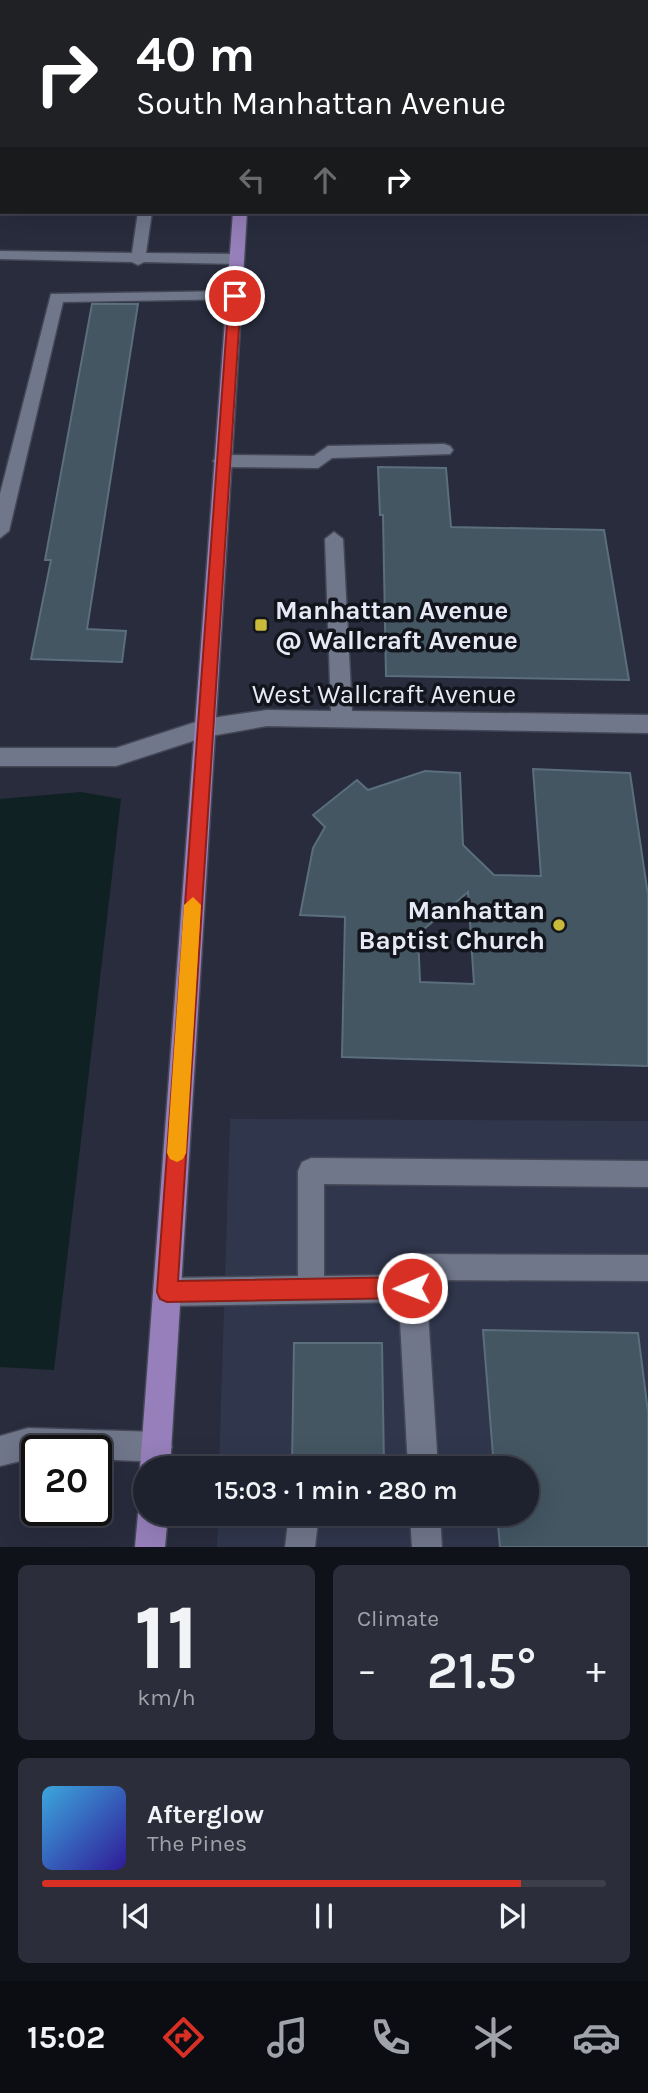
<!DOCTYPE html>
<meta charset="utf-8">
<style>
:root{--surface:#1e212e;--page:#2b2e3a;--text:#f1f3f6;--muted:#a1a3aa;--line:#3c3e4a;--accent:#d93025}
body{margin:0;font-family:Karla,sans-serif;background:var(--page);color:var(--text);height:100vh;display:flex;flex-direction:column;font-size:26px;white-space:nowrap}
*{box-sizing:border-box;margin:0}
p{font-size:23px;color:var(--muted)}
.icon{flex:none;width:38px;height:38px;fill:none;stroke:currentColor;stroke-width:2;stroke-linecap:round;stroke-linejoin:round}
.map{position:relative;height:1547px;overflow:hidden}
.drawer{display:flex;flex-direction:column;gap:18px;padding:18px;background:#101219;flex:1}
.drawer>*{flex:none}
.banner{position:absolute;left:0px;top:0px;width:649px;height:214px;box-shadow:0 7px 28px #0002,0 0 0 2px var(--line);background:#202124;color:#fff;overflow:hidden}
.speed{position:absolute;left:21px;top:1435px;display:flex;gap:14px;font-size:35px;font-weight:700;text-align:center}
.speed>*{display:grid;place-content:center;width:91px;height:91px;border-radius:50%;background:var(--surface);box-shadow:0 7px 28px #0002,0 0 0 2px var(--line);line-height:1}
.speed .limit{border:4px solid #111;border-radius:10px;background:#fff;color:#111}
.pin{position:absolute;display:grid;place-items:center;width:60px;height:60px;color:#fff;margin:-30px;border:4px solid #fff;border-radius:50%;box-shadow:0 2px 7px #0007}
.me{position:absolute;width:77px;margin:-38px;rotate:269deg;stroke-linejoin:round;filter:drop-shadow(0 0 5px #0008)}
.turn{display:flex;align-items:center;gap:24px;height:147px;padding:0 21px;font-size:32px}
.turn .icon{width:91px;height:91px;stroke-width:2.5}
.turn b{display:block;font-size:49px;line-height:60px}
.lanes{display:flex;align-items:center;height:66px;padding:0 21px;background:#0003;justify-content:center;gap:35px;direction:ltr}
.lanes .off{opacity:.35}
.big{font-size:52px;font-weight:600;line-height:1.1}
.drawer .widget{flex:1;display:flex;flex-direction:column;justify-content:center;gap:10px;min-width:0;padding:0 24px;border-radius:10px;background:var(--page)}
.drawer .dial{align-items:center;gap:0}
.dial b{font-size:91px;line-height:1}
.song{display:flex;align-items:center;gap:21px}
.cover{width:84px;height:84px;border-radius:10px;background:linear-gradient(135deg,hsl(200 70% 55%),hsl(250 70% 35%))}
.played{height:7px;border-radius:4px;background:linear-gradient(90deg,var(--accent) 85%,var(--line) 85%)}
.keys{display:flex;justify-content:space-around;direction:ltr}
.heat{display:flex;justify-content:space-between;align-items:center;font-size:38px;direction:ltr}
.drawer .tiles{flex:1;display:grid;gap:18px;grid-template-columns:1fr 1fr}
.widget:last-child{grid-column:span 2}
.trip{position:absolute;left:133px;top:1456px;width:406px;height:70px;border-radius:35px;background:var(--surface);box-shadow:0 7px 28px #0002,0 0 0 2px var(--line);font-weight:600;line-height:70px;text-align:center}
.menu{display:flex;height:112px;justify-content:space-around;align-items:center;background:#0c0d12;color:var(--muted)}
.menu .icon{width:49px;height:49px}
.menu .current{color:var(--accent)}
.menu b{font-size:32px;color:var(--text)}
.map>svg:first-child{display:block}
.built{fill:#30364c}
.water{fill:#0f2122}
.building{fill:#435662;stroke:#5b6e7c;stroke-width:2;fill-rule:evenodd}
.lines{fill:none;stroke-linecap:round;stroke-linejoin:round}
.minor-casing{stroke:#444856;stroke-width:3}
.major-casing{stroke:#444856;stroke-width:3}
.minor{fill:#71778b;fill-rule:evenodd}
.major{fill:#967fba;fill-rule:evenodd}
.route{fill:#d93025;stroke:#8d1f18;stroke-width:2}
.slow{fill:#f59e0b}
.poi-dot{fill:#c9ba3a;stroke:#13151d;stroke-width:2.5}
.labels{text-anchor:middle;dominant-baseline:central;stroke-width:7;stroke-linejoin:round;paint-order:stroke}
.poi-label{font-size:26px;font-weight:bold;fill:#e7eaf6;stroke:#13151d;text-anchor:start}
.street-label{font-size:26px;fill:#e7eaf6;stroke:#13151d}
</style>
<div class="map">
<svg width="648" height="1547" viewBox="0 0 648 1547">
<rect width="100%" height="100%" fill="#282c3d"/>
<polygon class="built" points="230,1119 648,1121 648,1547 217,1547 218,1514 527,1514 527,1468 219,1468"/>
<polygon class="water" points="81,792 121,799 54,1370 0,1367 0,799"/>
<g class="building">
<polygon points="92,304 138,304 87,629 126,631 122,662 31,659 51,560 45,560"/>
<polygon points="378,467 446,468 451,527 604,530 629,680 386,676 383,515 380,515"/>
<path d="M533,769L630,773L648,895V1066L342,1057L345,917L300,915L313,848L325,827L313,815L357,780L368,790L425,771L460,773L463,845L494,875L541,876ZM468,892L474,984L420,982L418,934Z"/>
<polygon points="483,1330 638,1333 648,1412 648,1547 500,1547 497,1514 527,1514 527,1468 494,1468"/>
<polygon points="294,1343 382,1343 384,1466 292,1466"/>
</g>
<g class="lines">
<g class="minor-casing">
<g id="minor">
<rect x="154" y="0" width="12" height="2"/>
<polygon points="602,0 614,0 615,2 603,2"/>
<rect x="0" y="140" width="2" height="8"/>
<polygon points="0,178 2,178 0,187"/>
<polygon points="138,212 152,212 146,253 237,254 244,259 237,264 144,262 138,265 132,262 0,259 0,251 132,253"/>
<polygon points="235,291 240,293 240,299 63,302 9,531 0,538 0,494 51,294"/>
<polygon points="444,444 450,446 453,450 450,454 332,458 318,468 222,467 213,461 222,455 314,456 328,446"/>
<polygon points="334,532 343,539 352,711 648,715 648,733 267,726 205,737 116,766 0,766 0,748 116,748 205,719 267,710 331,711 325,539"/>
<polygon points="311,1158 648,1161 648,1187 324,1184 324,1276 399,1275 403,1258 412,1254 648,1255 648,1281 426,1280 438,1468 408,1468 399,1302 167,1306 157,1302 153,1292 157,1282 167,1278 298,1276 298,1171 302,1162"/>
<polygon points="28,1428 157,1432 167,1437 172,1447 167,1457 157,1462 96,1459 96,1451 37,1451 37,1457 0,1466 0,1436"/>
<polygon points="289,1514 319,1514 315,1547 285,1547"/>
<polygon points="410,1514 440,1514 442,1547 412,1547"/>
</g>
</g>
<g class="major-casing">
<g id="major">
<rect x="251" y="0" width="12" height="2"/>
<polygon points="233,212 247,212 170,1468 145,1468 145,1479 140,1468"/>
<polygon points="145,1502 145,1514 168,1514 165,1547 135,1547 138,1514"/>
</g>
</g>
<use href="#minor" class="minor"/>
<use href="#major" class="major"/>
</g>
<polygon class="route" points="235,293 241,296 178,1281 412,1277 419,1280 422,1288 419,1295 412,1298 167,1302 160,1299 157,1292 229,296"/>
<polygon class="slow" points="193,897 201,905 186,1153 183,1159 177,1162 170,1159 167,1153 184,905"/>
<g class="poi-dot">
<rect x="254" y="618" width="14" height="14" rx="3.5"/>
<circle cx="559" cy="925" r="7"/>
</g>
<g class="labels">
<g class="poi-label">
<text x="275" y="610">Manhattan Avenue<tspan x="275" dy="30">@ Wallcraft Avenue</tspan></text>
<text x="545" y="910" text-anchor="end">Manhattan<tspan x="545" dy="30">Baptist Church</tspan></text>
</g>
<g class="street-label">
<text x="384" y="694">West Wallcraft Avenue</text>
</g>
</g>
</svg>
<div class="speed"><div class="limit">20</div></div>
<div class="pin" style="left:235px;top:296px;background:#d93025"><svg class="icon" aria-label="arrive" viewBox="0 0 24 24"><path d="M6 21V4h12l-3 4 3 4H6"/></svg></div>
<svg class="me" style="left:412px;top:1288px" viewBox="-20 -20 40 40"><circle r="17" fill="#d93025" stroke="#fff" stroke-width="3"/><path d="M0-11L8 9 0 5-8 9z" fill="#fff"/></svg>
<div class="trip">15:03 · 1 min · 280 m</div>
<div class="banner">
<div class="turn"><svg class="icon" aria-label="right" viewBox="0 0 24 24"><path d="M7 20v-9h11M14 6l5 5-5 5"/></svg><div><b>40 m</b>South Manhattan Avenue</div></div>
<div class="lanes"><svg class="icon off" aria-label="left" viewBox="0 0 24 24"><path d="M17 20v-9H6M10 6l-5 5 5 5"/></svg><svg class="icon off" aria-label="ahead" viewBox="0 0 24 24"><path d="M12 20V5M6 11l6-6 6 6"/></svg><svg class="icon" aria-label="right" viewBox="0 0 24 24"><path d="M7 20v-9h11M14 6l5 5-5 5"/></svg></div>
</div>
</div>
<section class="drawer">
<div class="tiles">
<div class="widget dial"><b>11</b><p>km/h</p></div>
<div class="widget"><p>Climate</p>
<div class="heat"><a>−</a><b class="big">21.5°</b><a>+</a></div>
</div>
<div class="widget">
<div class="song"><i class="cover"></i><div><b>Afterglow</b><p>The Pines</p></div></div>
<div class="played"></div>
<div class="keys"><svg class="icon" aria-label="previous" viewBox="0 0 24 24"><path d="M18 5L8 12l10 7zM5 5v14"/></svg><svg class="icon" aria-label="pause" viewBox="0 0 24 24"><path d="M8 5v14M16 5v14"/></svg><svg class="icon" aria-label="next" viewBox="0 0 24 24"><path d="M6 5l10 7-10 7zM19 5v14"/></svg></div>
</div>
</div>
</section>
<nav class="menu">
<b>15:02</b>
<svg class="icon current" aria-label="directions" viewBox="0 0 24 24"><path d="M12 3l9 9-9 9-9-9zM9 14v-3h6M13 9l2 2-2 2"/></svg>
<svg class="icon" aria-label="music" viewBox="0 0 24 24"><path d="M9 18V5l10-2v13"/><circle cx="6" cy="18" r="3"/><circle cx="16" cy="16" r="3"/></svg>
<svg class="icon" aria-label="phone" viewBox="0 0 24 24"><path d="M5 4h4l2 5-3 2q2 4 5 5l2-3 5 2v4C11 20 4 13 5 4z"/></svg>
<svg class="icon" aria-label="climate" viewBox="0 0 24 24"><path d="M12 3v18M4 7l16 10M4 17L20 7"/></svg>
<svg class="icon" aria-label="car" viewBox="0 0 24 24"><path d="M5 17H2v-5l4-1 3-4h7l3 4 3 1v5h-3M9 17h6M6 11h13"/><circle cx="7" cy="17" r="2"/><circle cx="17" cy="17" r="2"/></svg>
</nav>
